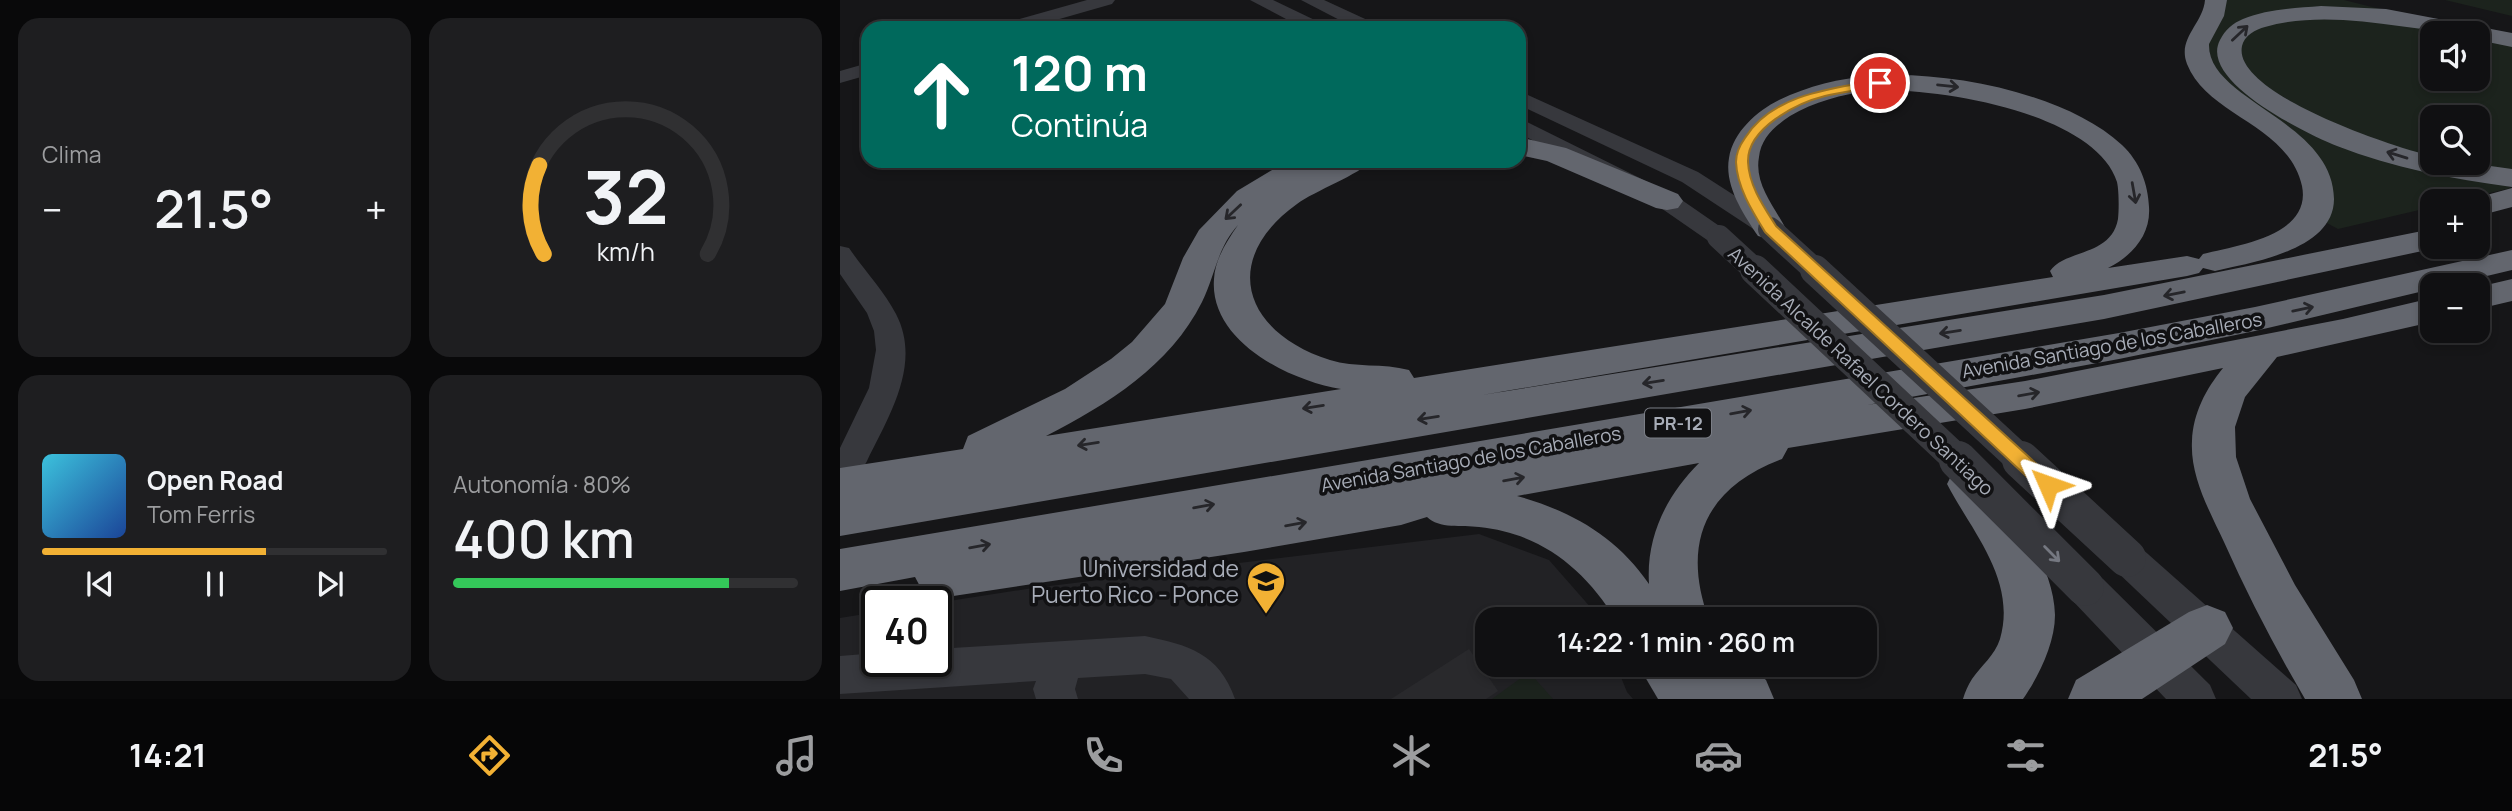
<!DOCTYPE html>
<html lang="es">
<meta charset="utf-8">
<style>
:root{--surface:#101012;--page:#1e1e20;--text:#f1f3f6;--muted:#9c9d9f;--line:#303032;--accent:#f2b134}
body{margin:0;font-family:Manrope,sans-serif;background:var(--page);color:var(--text);height:100vh;display:flex;flex-direction:column;font-size:26px;white-space:nowrap}
*{box-sizing:border-box;margin:0}
p{font-size:23px;color:var(--muted)}
.icon{flex:none;width:38px;height:38px;fill:none;stroke:currentColor;stroke-width:2;stroke-linecap:round;stroke-linejoin:round}
.map{position:relative;flex:1;overflow:hidden}
.panel{display:flex;flex-direction:column;gap:18px;padding:18px;background:#09090a;width:840px}
.panel>*{flex:none}
.top-card{position:absolute;left:21px;top:21px;width:665px;height:147px;border-radius:21px;box-shadow:0 4px 10px #0003,0 0 0 2px var(--line);background:#00695c;color:#fff;overflow:hidden}
.buttons{position:absolute;left:1580px;top:21px;display:grid;gap:14px}
.buttons a{display:grid;place-items:center;width:70px;height:70px;border-radius:14px;background:var(--surface);box-shadow:0 4px 10px #0003,0 0 0 2px var(--line);font-size:35px}
.speed{position:absolute;left:21px;top:586px;display:flex;gap:14px;font-size:35px;font-weight:700;text-align:center}
.speed>*{display:grid;place-content:center;width:91px;height:91px;border-radius:50%;background:var(--surface);box-shadow:0 4px 10px #0003,0 0 0 2px var(--line);line-height:1}
.speed .limit{border:4px solid #111;border-radius:10px;background:#fff;color:#111}
.pin{position:absolute;display:grid;place-items:center;width:60px;height:60px;color:#fff;margin:-30px;border:4px solid #fff;border-radius:50%;box-shadow:0 2px 7px #0007}
.me{position:absolute;width:77px;margin:-38px;rotate:313deg;stroke-linejoin:round;filter:drop-shadow(0 0 5px #0008)}
.turn{display:flex;align-items:center;gap:24px;height:147px;padding:0 35px;font-size:32px}
.turn .icon{width:91px;height:91px;stroke-width:2.5}
.turn b{display:block;font-size:49px;line-height:60px}
.big{font-size:52px;font-weight:600;line-height:1.1}
.panel .tile{flex:1;display:flex;flex-direction:column;justify-content:center;gap:10px;min-width:0;padding:0 24px;border-radius:21px;background:var(--page)}
.panel .dial{align-items:center;gap:0}
.dial svg{height:182px;overflow:visible;fill:none;stroke:var(--line);stroke-width:7;stroke-linecap:round;text-anchor:middle}
.dial text{fill:var(--text);stroke:none}
.song{display:flex;align-items:center;gap:21px}
.cover{width:84px;height:84px;border-radius:10px;background:linear-gradient(135deg,hsl(190 70% 55%),hsl(220 70% 35%))}
.played{height:7px;border-radius:4px;background:linear-gradient(90deg,var(--accent) 65%,var(--line) 65%)}
.keys{display:flex;justify-content:space-around;direction:ltr}
.heat{display:flex;justify-content:space-between;align-items:center;font-size:38px;direction:ltr}
.charge{height:10px;border-radius:5px;background:linear-gradient(90deg,#34c759 80%,var(--line) 0)}
.panel .tiles{flex:1;display:grid;gap:18px;grid-template-columns:repeat(2,1fr)}
.trip{position:absolute;left:635px;top:607px;width:402px;height:70px;border-radius:21px;background:var(--surface);box-shadow:0 4px 10px #0003,0 0 0 2px var(--line);font-weight:600;line-height:70px;text-align:center}
.menu{display:flex;height:112px;justify-content:space-around;align-items:center;background:#060607;color:var(--muted)}
.menu .icon{width:49px;height:49px}
.menu .on{color:var(--accent)}
.menu b{font-size:32px;color:var(--text)}
main{display:flex;flex:1;min-height:0}
.map>svg:first-child{display:block}
.built{fill:#222225}
.green{fill:#1c231d}
.building{fill:#29292c}
.lines{fill:none;stroke-linecap:round;stroke-linejoin:round}
.minor{fill:#37383d;fill-rule:evenodd}
.highway{fill:#63666e;fill-rule:evenodd}
.minor-bridge-far2{stroke:#37383d;stroke-width:24}
.minor-bridge-far1{stroke:#37383d;stroke-width:30}
.minor-bridge{stroke:#37383d;stroke-width:38}
.oneway{stroke:#26262a}
.oneway2{stroke:#757881}
.route{fill:#f2b134;stroke:#9d7322;stroke-width:2}
.labels{text-anchor:middle;dominant-baseline:central;stroke-width:7;stroke-linejoin:round;paint-order:stroke}
.shield{fill:#111113;stroke:#7b7e86;stroke-width:2}
.shield-label{font-size:18px;font-weight:bold;fill:#a8adb8}
.street-label{font-size:19px;fill:#a8adb8;stroke:#111113}
.near-poi-label{font-size:23px;fill:#a8adb8;stroke:#111113;text-anchor:end}
</style>
<main>
<section class="panel">
<div class="tiles">
<div class="tile"><p>Clima</p>
<div class="heat"><a>−</a><b class="big">21.5°</b><a>+</a></div>
</div>
<div class="tile dial"><svg viewBox="0 0 100 80">
<path d="M14 69A42 42 0 1 1 86 69"/>
<path d="M14 69A42 42 0 0 1 12 30" stroke="#f2b134"/>
<text x="50" y="56" font-size="32" font-weight="700">32</text>
<text x="50" y="72" font-size="11">km/h</text>
</svg></div>
<div class="tile">
<div class="song"><i class="cover"></i><div><b>Open Road</b><p>Tom Ferris</p></div></div>
<div class="played"></div>
<div class="keys"><svg class="icon" aria-label="previous" viewBox="0 0 24 24"><path d="M18 5L8 12l10 7zM5 5v14"/></svg><svg class="icon" aria-label="pause" viewBox="0 0 24 24"><path d="M8 5v14M16 5v14"/></svg><svg class="icon" aria-label="next" viewBox="0 0 24 24"><path d="M6 5l10 7-10 7zM19 5v14"/></svg></div>
</div>
<div class="tile"><p>Autonomía · 80%</p><b class="big">400 km</b><div class="charge"></div></div>
</div>
</section>
<div class="map">
<svg width="1672" height="699" viewBox="0 0 1672 699">
<rect width="100%" height="100%" fill="#161618"/>
<polygon class="built" points="639,534 709,560 752,609 757,619 648,620 648,665 776,665 787,692 793,699 0,699 0,618 37,612 37,662 96,662 96,603 193,588"/>
<g class="green">
<path d="M1386,0H1504L1560,14L1529,10L1390,28C1379,39 1377,45 1380,60L1502,141L1657,180L1671,188L1615,201H1592V207L1498,229L1485,222L1492,212V191L1372,70L1367,34L1384,13Z"/>
<polygon points="1605,0 1672,0 1672,16"/>
<polygon points="1447,18 1585,22 1632,33 1592,33 1592,79 1638,79 1638,35 1672,43 1672,172 1608,163 1638,163 1638,117 1592,117 1592,159 1507,135 1408,76 1399,44 1407,32"/>
<polygon points="689,672 713,699 652,699"/>
</g>
<polygon class="building" points="629,649 658,691 646,699 551,699"/>
<g class="lines">
<g class="minor">
<polygon points="247,0 275,0 272,4 188,28 159,28 162,24"/>
<polygon points="410,0 433,0 483,24 486,28 463,28"/>
<polygon points="461,0 484,0 536,24 539,28 515,28"/>
<polygon points="28,63 28,75 0,83 0,71"/>
<polygon points="679,91 858,172 939,224 943,229 939,234 930,237 921,234 842,182 679,105"/>
<polygon points="679,118 836,196 888,232 892,237 888,242 879,245 870,242 818,206 679,133"/>
<path d="M0,246L9,248C24,270 44,291 56,314C82,364 49,416 27,461L22,470L0,476V448L29,388L36,350L34,331L27,313L0,274Z"/>
<polygon points="1287,542 1300,547 1456,685 1462,699 1411,699 1274,569 1268,558 1274,547"/>
<polygon points="1245,570 1259,575 1370,685 1376,699 1326,699 1231,599 1226,587 1231,575"/>
<path d="M305,636C348,645 379,653 395,699H349L331,679L305,674L238,678L235,689L238,699H196L193,689L196,681L0,694V656L37,653V662H96V649Z"/>
</g>
<g class="highway">
<path d="M1365,0H1387L1384,16L1369,44C1367,101 1493,120 1494,199C1494,250 1413,262 1375,271L1363,268L1359,273L1347,276L642,395L1264,295L1592,229V247H1601L1264,319L0,536V468L123,449L128,436L225,389L271,359L292,342L325,304L343,258L359,230L397,191L447,161H485L483,164L490,161H530C521,174 474,191 457,204C379,260 404,333 490,360C515,368 543,363 569,370L574,378L1213,277L1210,271C1225,249 1271,257 1278,219C1279,210 1279,191 1277,182C1255,112 1093,86 1030,91C1002,94 974,102 950,116C935,126 921,138 919,157C914,184 934,206 946,229L942,236L930,239L918,236C904,215 884,186 889,158C893,132 917,111 939,100C968,86 1000,78 1031,76C1106,70 1226,93 1282,145C1300,162 1308,184 1309,207C1311,235 1292,256 1268,268L1347,256L1359,259L1363,254C1397,245 1472,236 1462,186C1448,124 1367,116 1347,64C1337,38 1363,24 1365,0ZM398,225C387,241 375,259 374,279C369,341 450,381 501,389L206,436C268,404 330,366 362,302C375,276 377,248 398,225Z"/>
<path d="M1481,6L1546,9L1672,33V47L1638,40V33C1567,33 1496,7 1425,27C1416,29 1404,36 1402,46C1392,94 1556,148 1592,156V163H1629L1672,169V187C1612,179 1553,168 1497,146C1467,134 1358,81 1380,40C1385,30 1393,23 1403,19C1427,9 1456,8 1481,6Z"/>
<polygon points="679,137 726,148 838,194 843,201 838,208 827,210 816,208 707,161 679,155"/>
<polygon points="1672,188 1672,207 1638,216 1638,201 1625,201"/>
<path d="M1672,250V270L1609,285H1592V289L1415,331L1279,359L1027,405L1185,381L1503,319L1592,298V322L1437,357L1405,397L1395,427L1396,457L1410,499L1455,585L1514,680L1522,699H1465C1435,648 1408,596 1384,542C1369,510 1350,476 1352,441C1353,413 1366,389 1383,368L1185,409L948,448L942,459C865,488 841,543 869,620H776C744,568 700,533 639,527C622,525 599,529 587,517L561,525L404,552L100,598L83,592L75,577L0,591V549L1279,333L1415,307ZM859,463C826,496 806,537 809,584C776,536 731,511 677,496Z"/>
<polygon points="1672,279 1672,301 1638,309 1638,287"/>
<path d="M1129,467C1133,468 1141,469 1144,472C1151,476 1156,487 1160,493C1184,528 1214,571 1215,615C1215,643 1199,676 1183,699H1123C1125,692 1128,685 1132,679C1141,666 1155,655 1160,639C1177,580 1132,532 1107,484L1113,472Z"/>
<polygon points="1367,605 1385,612 1393,628 1385,644 1302,699 1228,699 1236,680 1349,612"/>
<polygon points="798,665 907,665 926,680 934,699 818,699"/>
</g>
<g class="minor-bridge-far2">
<polyline points="930,229 977,272"/>
<polyline points="879,237 917,272"/>
</g>
<g class="minor-bridge-far1">
<polyline points="915,270 1120,462"/>
<polyline points="975,270 1183,462"/>
</g>
<g class="minor-bridge">
<polyline points="1118,460 1245,587"/>
<polyline points="1181,460 1287,558"/>
</g>
</g>
<defs><path id="oneway-shaft" d="M-6 0H5M1.5-3L5.5 0L1.5 3" fill="none" stroke-width="1.6" stroke-linecap="round" stroke-linejoin="round" transform="scale(1.75)"/></defs>
<g class="oneway">
<use href="#oneway-shaft" transform="translate(1400 33) rotate(-43)"/>
<use href="#oneway-shaft" transform="translate(1108 86) rotate(6)"/>
<use href="#oneway-shaft" transform="translate(1557 155) rotate(-163)"/>
<use href="#oneway-shaft" transform="translate(1294 193) rotate(80)"/>
<use href="#oneway-shaft" transform="translate(393 212) rotate(137)"/>
<use href="#oneway-shaft" transform="translate(1334 294) rotate(169)"/>
<use href="#oneway-shaft" transform="translate(1463 309) rotate(-12)"/>
<use href="#oneway-shaft" transform="translate(1110 332) rotate(171)"/>
<use href="#oneway-shaft" transform="translate(813 382) rotate(171)"/>
<use href="#oneway-shaft" transform="translate(1189 394) rotate(-10)"/>
<use href="#oneway-shaft" transform="translate(473 407) rotate(171)"/>
<use href="#oneway-shaft" transform="translate(901 412) rotate(-10)"/>
<use href="#oneway-shaft" transform="translate(588 418) rotate(171)"/>
<use href="#oneway-shaft" transform="translate(248 444) rotate(171)"/>
<use href="#oneway-shaft" transform="translate(674 479) rotate(-10)"/>
<use href="#oneway-shaft" transform="translate(364 506) rotate(-10)"/>
<use href="#oneway-shaft" transform="translate(456 524) rotate(-10)"/>
<use href="#oneway-shaft" transform="translate(140 546) rotate(-10)"/>
</g>
<use class="oneway2" href="#oneway-shaft" transform="translate(1212 554) rotate(45)"/>
<path class="route" d="M1040,80L1045,83L1044,85C1024,90 1004,91 985,96C957,103 907,128 908,162C909,186 924,207 936,226L1214,480L1217,485L1214,490L1208,492L1201,490L925,232C912,211 897,187 896,162C896,153 900,145 905,138C932,94 994,88 1040,80Z"/>
<defs>
<g id="university-pin" transform="scale(2.0125)"><path d="M0 17L-7.5 6A9.5 9.5 0 1 1 7.5 6Z" fill="#f2b134" stroke="#111113"/><path d="M0-5L7-2L0 1L-7-2ZM-4 1L0 2.5L4 1V4Q0 6-4 4Z" fill="#111"/></g>
</defs>
<g fill-rule="evenodd">
<use href="#university-pin" x="426" y="581"/>
</g>
<g class="labels">
<rect class="shield" x="805" y="408.5" width="66" height="29" rx="5"/>
<g class="shield-label">
<text x="838" y="423">PR-12</text>
</g>
<g class="street-label">
<text transform="translate(1272 345) rotate(-10)">Avenida Santiago de los Caballeros</text>
<text transform="translate(1021 371) rotate(43)">Avenida Alcalde Rafael Cordero Santiago</text>
<text transform="translate(631 459) rotate(-10)">Avenida Santiago de los Caballeros</text>
</g>
<g class="near-poi-label">
<text x="399" y="568">Universidad de<tspan x="399" dy="26">Puerto Rico - Ponce</tspan></text>
</g>
</g>
</svg>
<div class="buttons">
<a><svg class="icon" aria-label="sound" viewBox="0 0 24 24"><path d="M4 9h4l5-4v14l-5-4H4zM17 9q2 3 0 6"/></svg></a>
<a><svg class="icon" aria-label="search" viewBox="0 0 24 24"><circle cx="10" cy="10" r="6"/><path d="M15 15l6 6"/></svg></a>
<a>+</a>
<a>−</a>
</div>
<div class="speed"><div class="limit">40</div></div>
<div class="pin" style="left:1040px;top:83px;background:#d93025"><svg class="icon" aria-label="arrive" viewBox="0 0 24 24"><path d="M6 21V4h12l-3 4 3 4H6"/></svg></div>
<svg class="me" style="left:1208px;top:485px" viewBox="-20 -20 40 40"><path d="M0-17L14 15 0 8-14 15z" fill="#f2b134" stroke="#fff" stroke-width="4"/></svg>
<div class="trip">14:22 · 1 min · 260 m</div>
<div class="top-card">
<div class="turn"><svg class="icon" aria-label="ahead" viewBox="0 0 24 24"><path d="M12 20V5M6 11l6-6 6 6"/></svg><div><b>120 m</b>Continúa</div></div>
</div>
</div>
</main>
<nav class="menu">
<b>14:21</b>
<svg class="icon on" aria-label="directions" viewBox="0 0 24 24"><path d="M12 3l9 9-9 9-9-9zM9 14v-3h6M13 9l2 2-2 2"/></svg>
<svg class="icon" aria-label="music" viewBox="0 0 24 24"><path d="M9 18V5l10-2v13"/><circle cx="6" cy="18" r="3"/><circle cx="16" cy="16" r="3"/></svg>
<svg class="icon" aria-label="phone" viewBox="0 0 24 24"><path d="M5 4h4l2 5-3 2q2 4 5 5l2-3 5 2v4C11 20 4 13 5 4z"/></svg>
<svg class="icon" aria-label="climate" viewBox="0 0 24 24"><path d="M12 3v18M4 7l16 10M4 17L20 7"/></svg>
<svg class="icon" aria-label="car" viewBox="0 0 24 24"><path d="M5 17H2v-5l4-1 3-4h7l3 4 3 1v5h-3M9 17h6M6 11h13"/><circle cx="7" cy="17" r="2"/><circle cx="17" cy="17" r="2"/></svg>
<svg class="icon" aria-label="filters" viewBox="0 0 24 24"><path d="M4 7h16M4 17h16"/><circle cx="9" cy="7" r="2"/><circle cx="15" cy="17" r="2"/></svg>
<b>21.5°</b>
</nav>
